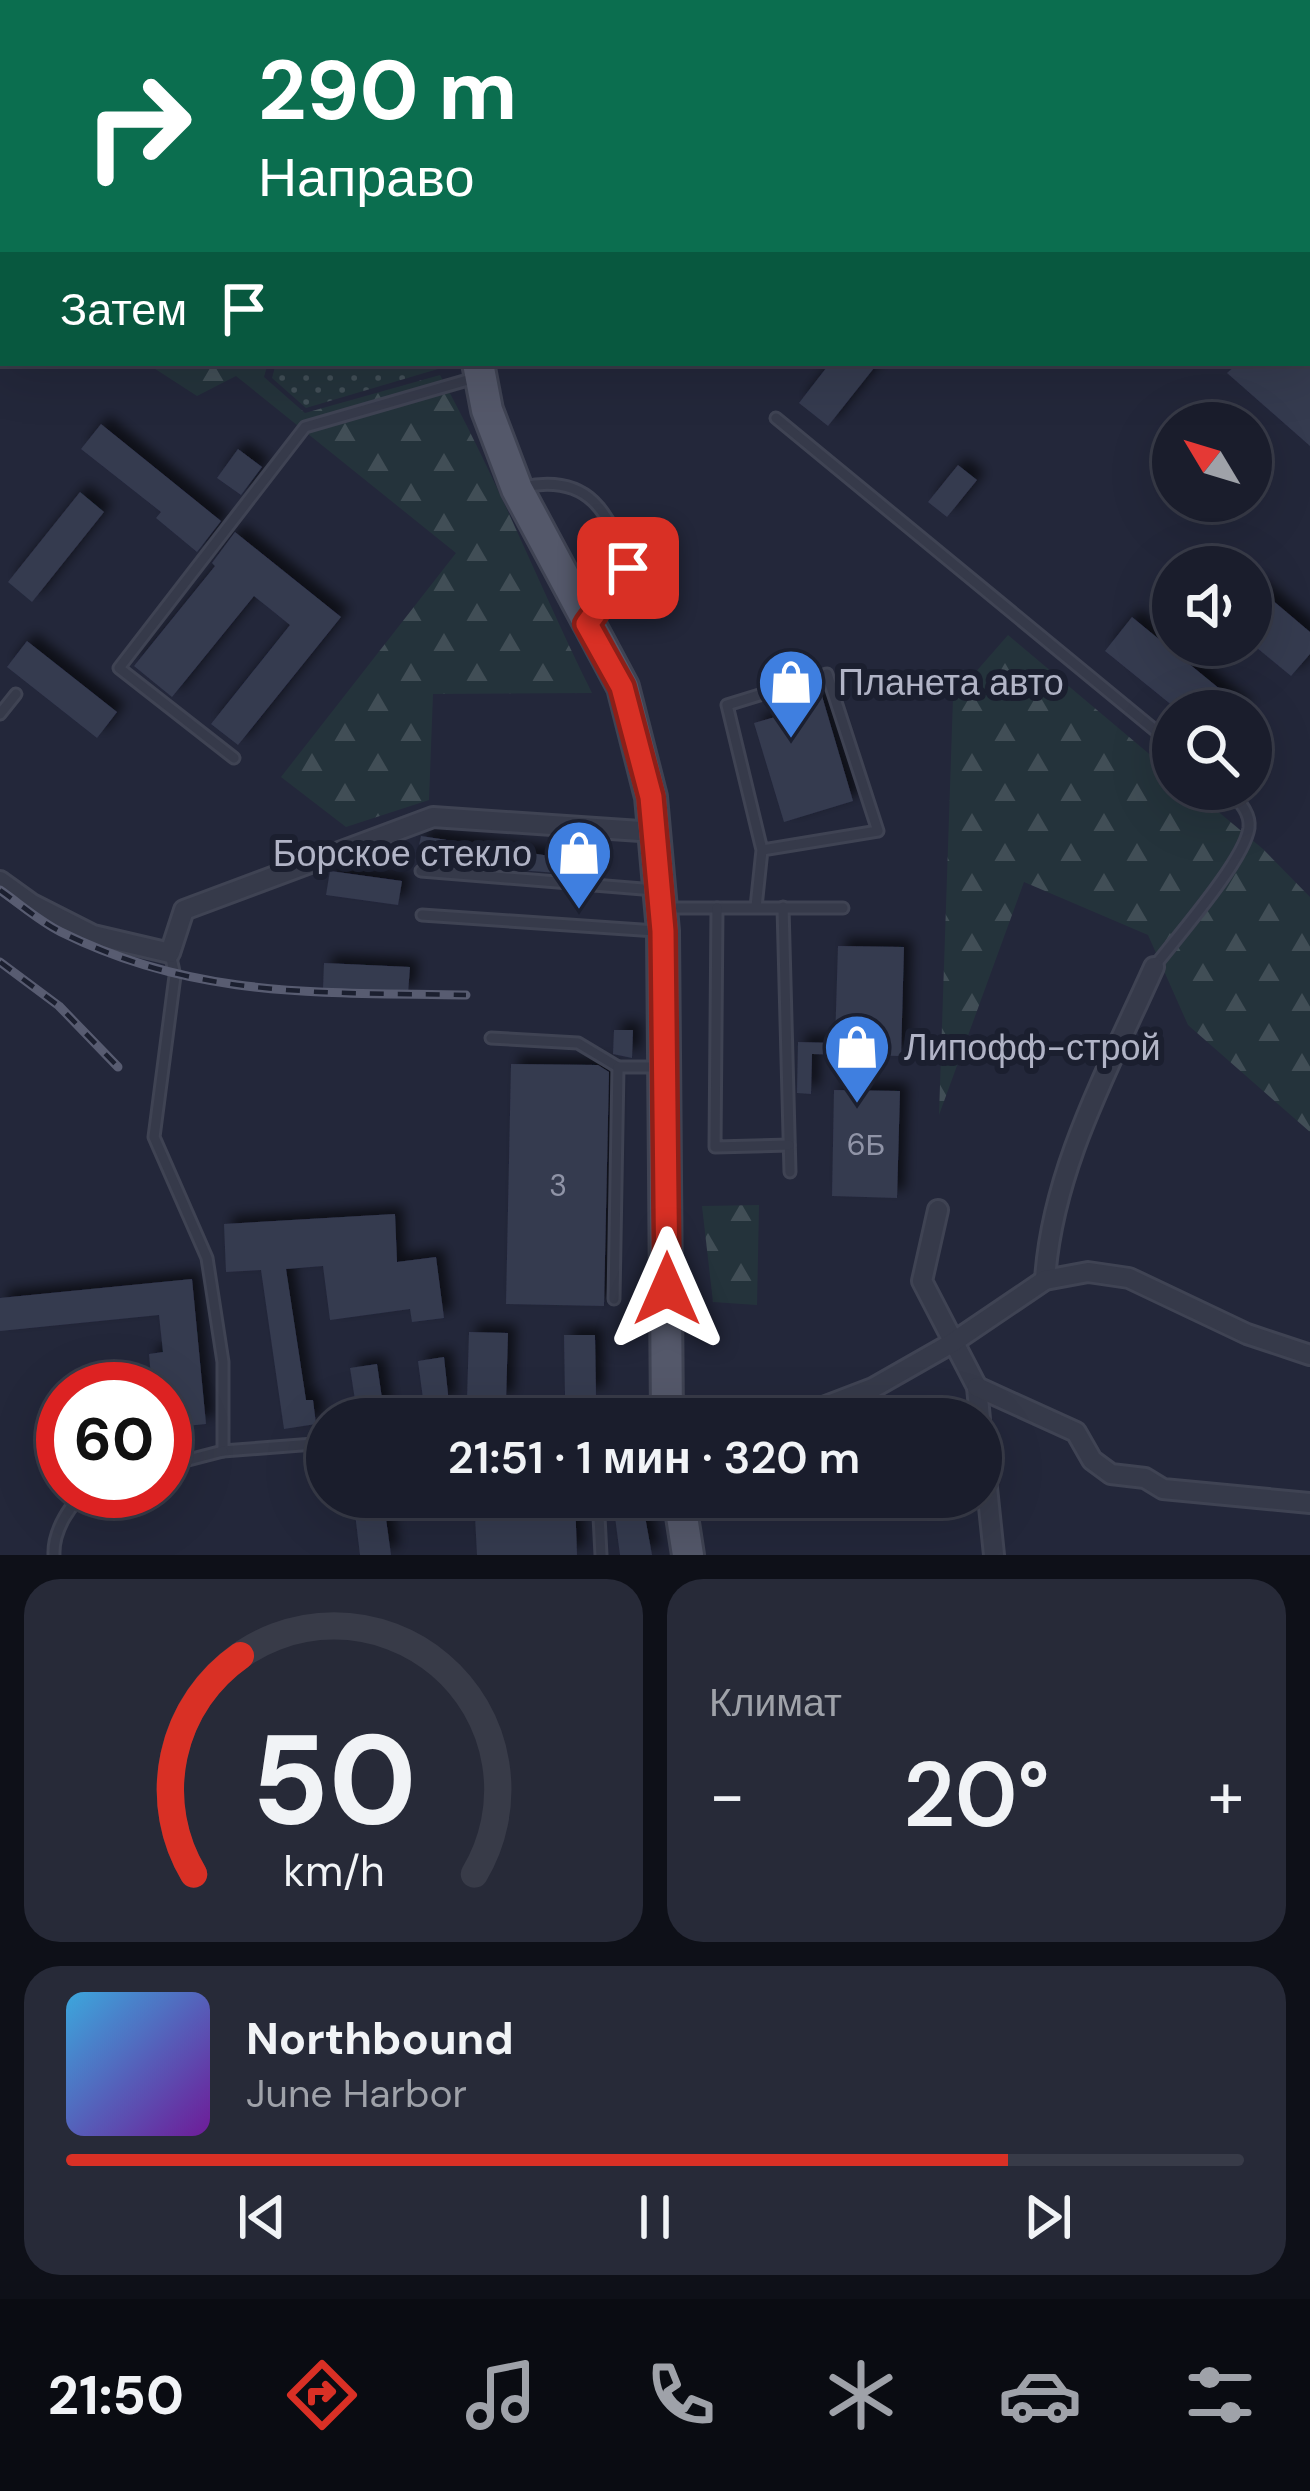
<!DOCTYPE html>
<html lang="ru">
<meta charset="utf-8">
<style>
:root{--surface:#1a1d2c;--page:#272a38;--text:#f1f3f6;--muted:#9fa2a9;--line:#383b48;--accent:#d93025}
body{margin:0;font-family:"DM Sans",sans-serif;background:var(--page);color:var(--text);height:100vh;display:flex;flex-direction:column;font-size:45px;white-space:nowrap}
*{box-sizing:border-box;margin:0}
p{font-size:39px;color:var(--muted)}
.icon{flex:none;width:66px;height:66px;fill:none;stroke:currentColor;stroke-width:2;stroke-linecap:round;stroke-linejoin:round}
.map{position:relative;height:1555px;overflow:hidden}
.drawer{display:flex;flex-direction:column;gap:24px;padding:24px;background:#0e1018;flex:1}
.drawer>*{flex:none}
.guide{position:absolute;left:0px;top:0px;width:1311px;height:366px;box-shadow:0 12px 48px #0002,0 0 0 3px var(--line);background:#0b6e4f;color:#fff;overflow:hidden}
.needle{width:78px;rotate:308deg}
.controls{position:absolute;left:1152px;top:402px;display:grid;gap:24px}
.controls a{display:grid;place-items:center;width:120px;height:120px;border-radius:50%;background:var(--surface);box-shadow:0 12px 48px #0002,0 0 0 3px var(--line);font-size:60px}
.speed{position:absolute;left:36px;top:1362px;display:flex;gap:24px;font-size:60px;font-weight:700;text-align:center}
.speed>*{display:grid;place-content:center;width:156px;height:156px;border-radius:50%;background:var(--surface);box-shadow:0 12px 48px #0002,0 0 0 3px var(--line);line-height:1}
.speed .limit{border:18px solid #d22;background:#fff;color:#111}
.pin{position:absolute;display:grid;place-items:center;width:102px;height:102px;color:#fff;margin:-51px;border-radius:24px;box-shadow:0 6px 18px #0006}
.me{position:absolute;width:132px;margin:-66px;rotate:0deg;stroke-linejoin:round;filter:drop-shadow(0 0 9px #0008)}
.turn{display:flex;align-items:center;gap:42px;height:252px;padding:0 60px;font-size:54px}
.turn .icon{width:156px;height:156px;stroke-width:2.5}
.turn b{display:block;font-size:84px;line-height:102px}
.then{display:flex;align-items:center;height:114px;padding:0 60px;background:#0003;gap:24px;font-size:45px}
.big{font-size:90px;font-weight:600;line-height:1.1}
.drawer .tile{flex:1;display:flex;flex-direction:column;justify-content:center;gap:18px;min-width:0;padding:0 42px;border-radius:36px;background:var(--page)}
.drawer .dial{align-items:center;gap:0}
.dial svg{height:312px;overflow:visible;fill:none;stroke:var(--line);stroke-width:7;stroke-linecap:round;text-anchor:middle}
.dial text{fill:var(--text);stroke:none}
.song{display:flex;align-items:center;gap:36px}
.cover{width:144px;height:144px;border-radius:18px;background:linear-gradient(135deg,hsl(200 70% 55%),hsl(280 70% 35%))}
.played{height:12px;border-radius:6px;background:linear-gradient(90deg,var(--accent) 80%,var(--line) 80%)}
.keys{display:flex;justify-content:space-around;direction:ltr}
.heat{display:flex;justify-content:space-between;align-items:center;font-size:66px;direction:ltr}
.drawer .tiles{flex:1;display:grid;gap:24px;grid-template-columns:1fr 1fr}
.tile:last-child{grid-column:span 2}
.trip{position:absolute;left:306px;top:1398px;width:696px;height:120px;border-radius:60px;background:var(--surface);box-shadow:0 12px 48px #0002,0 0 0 3px var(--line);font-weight:600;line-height:120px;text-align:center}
.menu{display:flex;height:192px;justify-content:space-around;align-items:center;background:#0a0c12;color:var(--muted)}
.menu .icon{width:84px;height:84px}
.menu .on{color:var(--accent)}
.menu b{font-size:54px;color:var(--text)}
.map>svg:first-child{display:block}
.grass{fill:url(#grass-dots)}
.forest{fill:url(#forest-firs)}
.building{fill:#353a50;filter:url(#shadow)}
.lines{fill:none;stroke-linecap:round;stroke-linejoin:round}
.lane-casing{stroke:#3f4353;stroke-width:15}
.street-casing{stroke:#3f4353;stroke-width:24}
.primary-casing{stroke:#3f4353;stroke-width:36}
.lane{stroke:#363a4a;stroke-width:9}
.street{stroke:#363a4a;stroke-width:18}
.primary{stroke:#54586a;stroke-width:30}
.rail-casing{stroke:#585c71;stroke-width:9}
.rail{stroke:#1b1f2f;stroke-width:4.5;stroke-dasharray:14;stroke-linecap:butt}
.route-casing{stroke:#8d1f18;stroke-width:30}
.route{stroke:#d93025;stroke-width:21}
.labels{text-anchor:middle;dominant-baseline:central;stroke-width:12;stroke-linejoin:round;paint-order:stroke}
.number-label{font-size:30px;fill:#9094a7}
.poi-label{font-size:36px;fill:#b1b4c6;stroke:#1b1f2f;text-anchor:start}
</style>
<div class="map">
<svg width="1310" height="1555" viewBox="0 0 1310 1555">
<defs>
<pattern id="grass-dots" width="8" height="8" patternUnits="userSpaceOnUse" patternTransform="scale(3)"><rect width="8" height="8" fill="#24333b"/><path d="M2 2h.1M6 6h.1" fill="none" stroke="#414e56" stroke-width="1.8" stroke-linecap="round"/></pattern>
<pattern id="forest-firs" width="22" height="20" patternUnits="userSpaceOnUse" patternTransform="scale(3)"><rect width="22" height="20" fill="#24333b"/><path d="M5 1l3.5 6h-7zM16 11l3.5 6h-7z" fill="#414e56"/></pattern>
<filter id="shadow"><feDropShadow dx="8" dy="-8" stdDeviation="6" flood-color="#0009"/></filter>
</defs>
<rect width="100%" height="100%" fill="#23273a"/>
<polygon class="grass" points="276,363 438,363 438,369 306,408 272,378"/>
<g class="forest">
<path d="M146,363H268L264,377L305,413L440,375C497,478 540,588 592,693L433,694L429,800L346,827L281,777L456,553L236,376L197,396Z"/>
<polygon points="1008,635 1173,774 1173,789 1191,789 1263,849 1310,897 1310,1132 1188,1025 1148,935 1024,882 939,1115 953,698"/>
<polygon points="759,1205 757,1305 713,1302 702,1206"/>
</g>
<g class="building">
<polygon points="830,363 878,363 828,426 799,403"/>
<polygon points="1238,363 1310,363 1310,446 1227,373"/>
<polygon points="101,424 221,521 197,552 156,518 161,512 81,449"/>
<polygon points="238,449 262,467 241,495 217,478"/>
<polygon points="958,465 977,480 947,517 928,502"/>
<polygon points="80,492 104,512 32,602 8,582"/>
<polygon points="235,532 341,617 238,745 211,724 290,625 254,596 172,697 134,666 215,566 212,563"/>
<polygon points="1251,582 1310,632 1310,654 1291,676 1251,643"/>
<polygon points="1132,617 1232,699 1247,711 1179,711 1105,651"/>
<polygon points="27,641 117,712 97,738 7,667"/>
<polygon points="822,696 853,801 784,822 754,723 796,711 794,704"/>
<polygon points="421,836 601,864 599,876 504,869 417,855"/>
<polygon points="330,871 402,881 398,905 326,895"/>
<polygon points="838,946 904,947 901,1056 812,1054 811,1094 797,1093 798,1042 835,1043"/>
<polygon points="324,963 410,967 408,993 323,989"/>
<polygon points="614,1030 633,1030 632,1058 613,1054"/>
<polygon points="511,1064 598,1065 609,1072 604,1306 506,1304"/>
<polygon points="834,1090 900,1091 897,1198 832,1196"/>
<polygon points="395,1214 397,1262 436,1257 444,1318 412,1322 410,1309 330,1320 323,1266 286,1269 306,1400 313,1400 316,1424 284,1429 261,1270 226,1272 224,1224"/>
<polygon points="192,1279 206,1424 165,1428 165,1389 152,1389 149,1354 163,1352 159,1315 0,1331 0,1298"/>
<polygon points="469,1332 508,1333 506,1401 467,1400"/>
<polygon points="564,1335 595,1335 596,1396 565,1396"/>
<polygon points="444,1357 449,1403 424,1406 418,1361"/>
<polygon points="377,1364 385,1419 358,1419 350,1368"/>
<polygon points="353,1497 383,1497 391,1555 360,1555"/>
<polygon points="474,1497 575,1497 577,1555 477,1555"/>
<polygon points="644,1511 652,1555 620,1555 615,1517"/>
</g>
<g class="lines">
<g class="lane-casing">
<g id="lane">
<polyline points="1042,0 1043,3"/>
<polyline points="1073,0 1074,3"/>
<polyline points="245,3 332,3"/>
<polyline points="860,3 862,0"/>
<polyline points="1308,130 1310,128"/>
<polyline points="1308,184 1310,186"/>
<polyline points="776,418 1173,745"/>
<path d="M523,487C590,473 609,513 629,568L595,615"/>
<polyline points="0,714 16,694"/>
<polyline points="234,758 119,668 305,427 478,377"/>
<polyline points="421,871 655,890"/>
<polyline points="756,907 762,850 727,705 827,674 878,831 762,850"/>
<polyline points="783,907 790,1172"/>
<polyline points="667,908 843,908"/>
<polyline points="717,908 715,1147 789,1145"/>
<polyline points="422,915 656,931"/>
<polyline points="170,953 175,976 154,1137 207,1258 223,1362 223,1451 327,1443"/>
<path d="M1154,967C1177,937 1244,861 1249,828C1251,812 1237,798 1226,789"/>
<polyline points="491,1038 578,1043 618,1067"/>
<polyline points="614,1299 618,1067 660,1067"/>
<polyline points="607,1419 639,1415 660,1419"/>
<polyline points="165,1466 223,1451"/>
<polyline points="598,1497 601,1555"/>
<path d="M54,1555C53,1532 70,1500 91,1491"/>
</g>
</g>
<g class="street-casing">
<g id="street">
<polyline points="1091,0 1096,3"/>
<polyline points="0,881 32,904 93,935 170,953 184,910 433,817 655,832"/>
<polyline points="938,1210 922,1281 977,1387 980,1419"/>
<path d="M1045,1280C1052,1169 1109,1068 1154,967"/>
<polyline points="977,1387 1076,1432 1092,1460 1111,1474 1145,1478 1163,1489 1310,1503"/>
<polyline points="792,1419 873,1388 952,1343 1045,1280 1088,1272 1129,1278 1247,1334 1310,1355"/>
<polyline points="981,1430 994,1555"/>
</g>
</g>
<g class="primary-casing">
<g id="primary">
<polyline points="459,3 459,0"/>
<polyline points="478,363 487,410 517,489 623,687 651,797 663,931 667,1419"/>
<polyline points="679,1497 688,1555"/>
</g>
</g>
<use href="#lane" class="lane"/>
<use href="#street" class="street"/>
<use href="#primary" class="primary"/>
<g class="rail-casing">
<g id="rail">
<polyline points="1268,0 1271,3"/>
<polyline points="1308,40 1310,42"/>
<path d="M0,890C20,904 39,921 61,932C196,999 320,992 466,995"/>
<polyline points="0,962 59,1006 118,1067"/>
</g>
</g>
<use href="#rail" class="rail"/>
</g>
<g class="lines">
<g class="route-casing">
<polyline id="route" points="628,568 587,624 622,687 651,797 663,931 667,1289"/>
</g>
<use href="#route" class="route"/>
</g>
<defs>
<g id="shop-pin" transform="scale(3.45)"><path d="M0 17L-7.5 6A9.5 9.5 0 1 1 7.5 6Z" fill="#3f7fe0" stroke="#1b1f2f"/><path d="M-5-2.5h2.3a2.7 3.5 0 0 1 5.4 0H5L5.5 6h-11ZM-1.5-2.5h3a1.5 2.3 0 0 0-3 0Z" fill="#fff"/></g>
</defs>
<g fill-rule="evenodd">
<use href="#shop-pin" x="791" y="682"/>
<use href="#shop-pin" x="579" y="853"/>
<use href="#shop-pin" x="857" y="1047"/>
</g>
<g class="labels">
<g class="number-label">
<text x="866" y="1144">6Б</text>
<text x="558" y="1185">3</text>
</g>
<g class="poi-label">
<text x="838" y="682">Планета авто</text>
<text x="532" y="853" text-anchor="end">Борское стекло</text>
<text x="904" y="1047">Липофф-строй</text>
</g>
</g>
</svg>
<div class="controls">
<a><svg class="needle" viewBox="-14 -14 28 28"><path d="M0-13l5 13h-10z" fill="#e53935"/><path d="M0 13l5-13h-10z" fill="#9fa2a9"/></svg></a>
<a><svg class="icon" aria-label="sound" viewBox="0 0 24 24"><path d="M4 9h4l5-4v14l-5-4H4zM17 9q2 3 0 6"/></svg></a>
<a><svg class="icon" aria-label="search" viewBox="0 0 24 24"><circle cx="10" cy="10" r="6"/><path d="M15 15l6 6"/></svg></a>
</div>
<div class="speed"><div class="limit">60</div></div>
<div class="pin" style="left:628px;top:568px;background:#d93025"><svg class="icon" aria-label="arrive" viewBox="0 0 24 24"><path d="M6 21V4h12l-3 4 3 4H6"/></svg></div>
<svg class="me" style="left:667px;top:1289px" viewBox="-20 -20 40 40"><path d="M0-17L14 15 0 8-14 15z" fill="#d93025" stroke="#fff" stroke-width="4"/></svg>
<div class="trip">21:51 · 1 мин · 320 m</div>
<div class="guide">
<div class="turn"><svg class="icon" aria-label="right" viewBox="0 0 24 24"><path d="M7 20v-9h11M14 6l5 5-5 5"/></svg><div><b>290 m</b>Направо</div></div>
<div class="then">Затем<svg class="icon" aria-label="arrive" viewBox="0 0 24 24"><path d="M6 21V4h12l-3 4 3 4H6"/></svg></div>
</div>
</div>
<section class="drawer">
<div class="tiles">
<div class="tile dial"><svg viewBox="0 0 100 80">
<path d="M14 69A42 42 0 1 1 86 69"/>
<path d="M14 69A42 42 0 0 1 26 13" stroke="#d93025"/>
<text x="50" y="56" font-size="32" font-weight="700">50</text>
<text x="50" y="72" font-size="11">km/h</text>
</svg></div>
<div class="tile"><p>Климат</p>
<div class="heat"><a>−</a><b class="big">20°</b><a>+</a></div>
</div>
<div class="tile">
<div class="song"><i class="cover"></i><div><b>Northbound</b><p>June Harbor</p></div></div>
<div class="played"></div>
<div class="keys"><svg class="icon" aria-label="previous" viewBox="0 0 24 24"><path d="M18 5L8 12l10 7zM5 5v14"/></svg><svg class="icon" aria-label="pause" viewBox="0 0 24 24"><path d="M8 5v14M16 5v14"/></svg><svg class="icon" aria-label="next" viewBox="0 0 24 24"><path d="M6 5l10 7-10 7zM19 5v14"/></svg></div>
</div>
</div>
</section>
<nav class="menu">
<b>21:50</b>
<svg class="icon on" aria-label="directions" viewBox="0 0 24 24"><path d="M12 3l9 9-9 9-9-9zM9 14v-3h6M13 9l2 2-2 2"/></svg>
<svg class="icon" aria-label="music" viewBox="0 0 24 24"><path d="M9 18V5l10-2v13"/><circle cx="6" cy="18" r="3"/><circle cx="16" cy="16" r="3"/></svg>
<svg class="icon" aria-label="phone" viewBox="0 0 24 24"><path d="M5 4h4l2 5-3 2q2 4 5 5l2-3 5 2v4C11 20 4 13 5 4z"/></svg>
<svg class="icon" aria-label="climate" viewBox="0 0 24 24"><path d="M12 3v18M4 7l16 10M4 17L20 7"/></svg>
<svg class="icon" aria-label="car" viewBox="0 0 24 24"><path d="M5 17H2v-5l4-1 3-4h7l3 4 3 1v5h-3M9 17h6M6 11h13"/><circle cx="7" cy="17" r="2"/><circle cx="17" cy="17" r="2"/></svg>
<svg class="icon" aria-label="filters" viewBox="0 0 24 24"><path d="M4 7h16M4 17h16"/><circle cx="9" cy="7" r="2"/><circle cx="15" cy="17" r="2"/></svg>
</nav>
